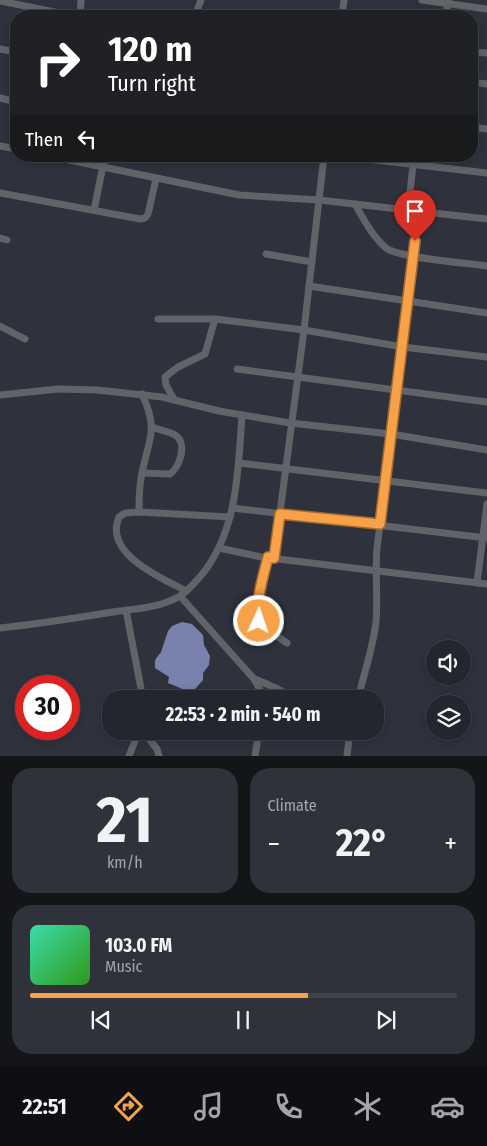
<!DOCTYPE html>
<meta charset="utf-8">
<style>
:root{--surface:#23262e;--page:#2f323a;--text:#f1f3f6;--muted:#a3a5aa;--line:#40434a;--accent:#f7a148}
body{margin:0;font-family:"Fira Sans Condensed",sans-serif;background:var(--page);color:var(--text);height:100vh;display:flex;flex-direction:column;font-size:19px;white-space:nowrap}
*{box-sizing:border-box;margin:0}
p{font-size:16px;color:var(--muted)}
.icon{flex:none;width:28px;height:28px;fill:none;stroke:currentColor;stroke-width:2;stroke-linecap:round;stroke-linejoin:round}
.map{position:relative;height:756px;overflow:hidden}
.side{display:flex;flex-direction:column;gap:12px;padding:12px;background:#131519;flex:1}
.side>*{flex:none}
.guide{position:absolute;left:10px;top:10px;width:468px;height:152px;border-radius:20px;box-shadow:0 2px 8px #0003,0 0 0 1px var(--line);background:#202124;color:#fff;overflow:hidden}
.tools{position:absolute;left:426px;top:640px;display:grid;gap:10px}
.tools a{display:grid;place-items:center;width:45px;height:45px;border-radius:50%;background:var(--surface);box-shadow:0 2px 8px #0003,0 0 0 1px var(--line);font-size:25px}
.speed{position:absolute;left:15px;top:675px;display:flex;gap:10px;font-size:25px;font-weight:700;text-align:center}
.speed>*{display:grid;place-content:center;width:65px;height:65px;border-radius:50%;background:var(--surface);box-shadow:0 2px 8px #0003,0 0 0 1px var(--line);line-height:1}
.speed .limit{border:8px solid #d22;background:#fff;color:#111}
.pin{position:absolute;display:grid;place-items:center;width:42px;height:42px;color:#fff;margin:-51px -21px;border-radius:50% 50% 50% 0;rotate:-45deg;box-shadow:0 0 5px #0007}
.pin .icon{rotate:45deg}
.me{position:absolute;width:55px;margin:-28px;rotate:3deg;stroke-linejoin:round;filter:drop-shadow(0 0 4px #0008)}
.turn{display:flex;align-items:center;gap:18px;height:105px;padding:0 15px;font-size:22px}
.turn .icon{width:65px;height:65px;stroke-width:2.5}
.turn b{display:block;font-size:35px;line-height:42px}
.then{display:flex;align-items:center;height:48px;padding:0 15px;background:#0003;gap:10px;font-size:19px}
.big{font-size:38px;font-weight:700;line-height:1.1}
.side .widget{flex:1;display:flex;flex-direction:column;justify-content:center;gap:8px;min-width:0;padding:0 18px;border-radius:20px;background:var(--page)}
.side .dial{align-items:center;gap:0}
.dial b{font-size:65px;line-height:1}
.song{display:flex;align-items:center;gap:15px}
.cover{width:60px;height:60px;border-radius:8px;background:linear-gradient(135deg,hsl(160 70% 55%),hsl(110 70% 35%))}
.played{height:5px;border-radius:2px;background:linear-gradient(90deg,var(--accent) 65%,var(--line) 65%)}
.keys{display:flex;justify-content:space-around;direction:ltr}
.heat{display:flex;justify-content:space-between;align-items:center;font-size:28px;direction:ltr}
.side .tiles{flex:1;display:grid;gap:12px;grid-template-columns:1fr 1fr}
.widget:last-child{grid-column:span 2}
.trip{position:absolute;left:102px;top:690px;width:282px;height:50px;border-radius:20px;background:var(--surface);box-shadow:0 2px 8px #0003,0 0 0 1px var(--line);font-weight:700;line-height:50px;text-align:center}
.tabs{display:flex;height:80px;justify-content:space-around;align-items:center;background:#0e0f12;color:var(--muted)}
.tabs .icon{width:35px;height:35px}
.tabs .current{color:var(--accent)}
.tabs b{font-size:22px;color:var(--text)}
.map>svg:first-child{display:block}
.water{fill:#7882ac}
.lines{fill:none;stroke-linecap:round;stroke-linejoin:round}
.minor{stroke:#626369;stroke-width:7}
.route-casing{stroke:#a1692f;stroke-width:12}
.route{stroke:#f7a148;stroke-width:9}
</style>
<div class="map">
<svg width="487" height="756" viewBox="0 0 487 756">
<rect width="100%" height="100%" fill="#2f323d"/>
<polygon class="water" points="182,622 192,624 203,635 204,645 210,656 209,665 203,673 203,680 195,689 185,690 168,683 169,677 155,668 155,660 161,652 168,631 172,626"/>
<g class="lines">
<g class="minor">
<polyline points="422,0 487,9"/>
<polyline points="0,1 75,16"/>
<polyline points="28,16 30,7"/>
<polyline points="80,16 81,0"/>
<polyline points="195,16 201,0"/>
<polyline points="342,16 344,0"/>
<polyline points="446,16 448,0"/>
<polyline points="0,49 16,52"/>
<polyline points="471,52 487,53"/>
<polyline points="471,82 487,84"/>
<polyline points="0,98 16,102"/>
<polyline points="471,127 487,129"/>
<polyline points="0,146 16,149"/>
<polyline points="50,156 239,195 319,200 487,219"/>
<polyline points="341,156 487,173"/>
<polyline points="0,193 140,219 145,218 148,214 156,179"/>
<path d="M355,204C363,218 372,236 386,248C398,258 467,263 487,266"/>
<polyline points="94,210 105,156"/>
<polyline points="408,210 413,165"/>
<polyline points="0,238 7,240"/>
<polyline points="266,254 312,262"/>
<polyline points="309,286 487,313"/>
<polyline points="158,319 215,319 304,330 403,347 487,357"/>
<polyline points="0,326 25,339"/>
<polyline points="237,369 487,402"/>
<polyline points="0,395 58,389 97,390 162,397 219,411 290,423 391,434 487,450"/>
<polyline points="174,399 166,385 165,377 178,367 205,354 215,319"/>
<polyline points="239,463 487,493"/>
<path d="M142,473L170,474C180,467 188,442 175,435C169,431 159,430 152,427"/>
<polyline points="232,508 487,538"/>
<path d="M139,512C139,499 139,486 142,473C149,437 159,431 142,394"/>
<polyline points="219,548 261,557 487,584"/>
<polyline points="268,557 258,618 265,628 287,643"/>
<polyline points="274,558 304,330 324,156"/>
<polyline points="477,583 487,504"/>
<path d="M186,591C162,578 103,554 119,517L125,513L139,512L230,517"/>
<polyline points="180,596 254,679 260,690 262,699"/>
<polyline points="126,610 143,699"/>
<path d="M0,628C38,624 76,618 113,612C135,609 160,608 180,596C187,592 193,584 199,578C238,533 238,471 242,415"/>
<polyline points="255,679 278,689 295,699"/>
<path d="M358,699C364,673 373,648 376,622C378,598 375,573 377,548L403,347L419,211"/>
<polyline points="143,731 157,749 159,756"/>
<polyline points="129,756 139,731"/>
<polyline points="255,756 259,731"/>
<polyline points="347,756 350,731"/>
</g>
</g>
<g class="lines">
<g class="route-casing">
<path id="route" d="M259,621C254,605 264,574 268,557L274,558L280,514L380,524L415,241"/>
</g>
<use href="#route" class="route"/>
</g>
</svg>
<div class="tools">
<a><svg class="icon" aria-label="sound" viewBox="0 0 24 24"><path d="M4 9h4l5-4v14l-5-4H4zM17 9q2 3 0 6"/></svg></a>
<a><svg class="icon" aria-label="layers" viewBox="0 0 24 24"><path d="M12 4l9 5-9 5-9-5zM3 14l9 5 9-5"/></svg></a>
</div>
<div class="speed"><div class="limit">30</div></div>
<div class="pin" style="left:415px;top:241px;background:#d93025"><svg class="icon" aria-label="arrive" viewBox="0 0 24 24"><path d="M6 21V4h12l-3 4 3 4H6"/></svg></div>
<svg class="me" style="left:259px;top:621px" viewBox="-20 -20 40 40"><circle r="17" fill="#f7a148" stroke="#fff" stroke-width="3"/><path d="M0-11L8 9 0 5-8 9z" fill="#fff"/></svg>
<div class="trip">22:53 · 2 min · 540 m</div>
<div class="guide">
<div class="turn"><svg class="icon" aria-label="right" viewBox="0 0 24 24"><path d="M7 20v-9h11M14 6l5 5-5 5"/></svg><div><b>120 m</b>Turn right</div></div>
<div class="then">Then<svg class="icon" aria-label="left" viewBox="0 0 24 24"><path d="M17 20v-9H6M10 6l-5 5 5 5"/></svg></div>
</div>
</div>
<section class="side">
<div class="tiles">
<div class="widget dial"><b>21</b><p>km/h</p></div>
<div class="widget"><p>Climate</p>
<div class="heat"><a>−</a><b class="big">22°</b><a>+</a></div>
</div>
<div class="widget">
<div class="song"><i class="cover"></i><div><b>103.0 FM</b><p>Music</p></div></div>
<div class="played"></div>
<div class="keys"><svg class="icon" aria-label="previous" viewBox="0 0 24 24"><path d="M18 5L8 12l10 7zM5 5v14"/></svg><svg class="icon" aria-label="pause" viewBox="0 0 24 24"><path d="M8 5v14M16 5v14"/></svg><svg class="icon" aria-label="next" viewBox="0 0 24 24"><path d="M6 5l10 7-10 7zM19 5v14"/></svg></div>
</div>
</div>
</section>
<nav class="tabs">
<b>22:51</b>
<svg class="icon current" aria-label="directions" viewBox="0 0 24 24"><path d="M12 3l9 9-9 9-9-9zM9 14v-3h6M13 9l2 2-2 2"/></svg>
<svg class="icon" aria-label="music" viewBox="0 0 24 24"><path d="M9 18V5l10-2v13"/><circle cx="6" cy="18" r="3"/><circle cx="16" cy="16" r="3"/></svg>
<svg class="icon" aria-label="phone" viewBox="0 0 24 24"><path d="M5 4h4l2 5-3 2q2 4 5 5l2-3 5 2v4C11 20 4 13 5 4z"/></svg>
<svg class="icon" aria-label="climate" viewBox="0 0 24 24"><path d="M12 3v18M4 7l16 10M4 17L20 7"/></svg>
<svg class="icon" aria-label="car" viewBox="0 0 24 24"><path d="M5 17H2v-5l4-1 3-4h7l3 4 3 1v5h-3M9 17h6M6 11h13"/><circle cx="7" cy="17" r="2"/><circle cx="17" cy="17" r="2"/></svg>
</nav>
